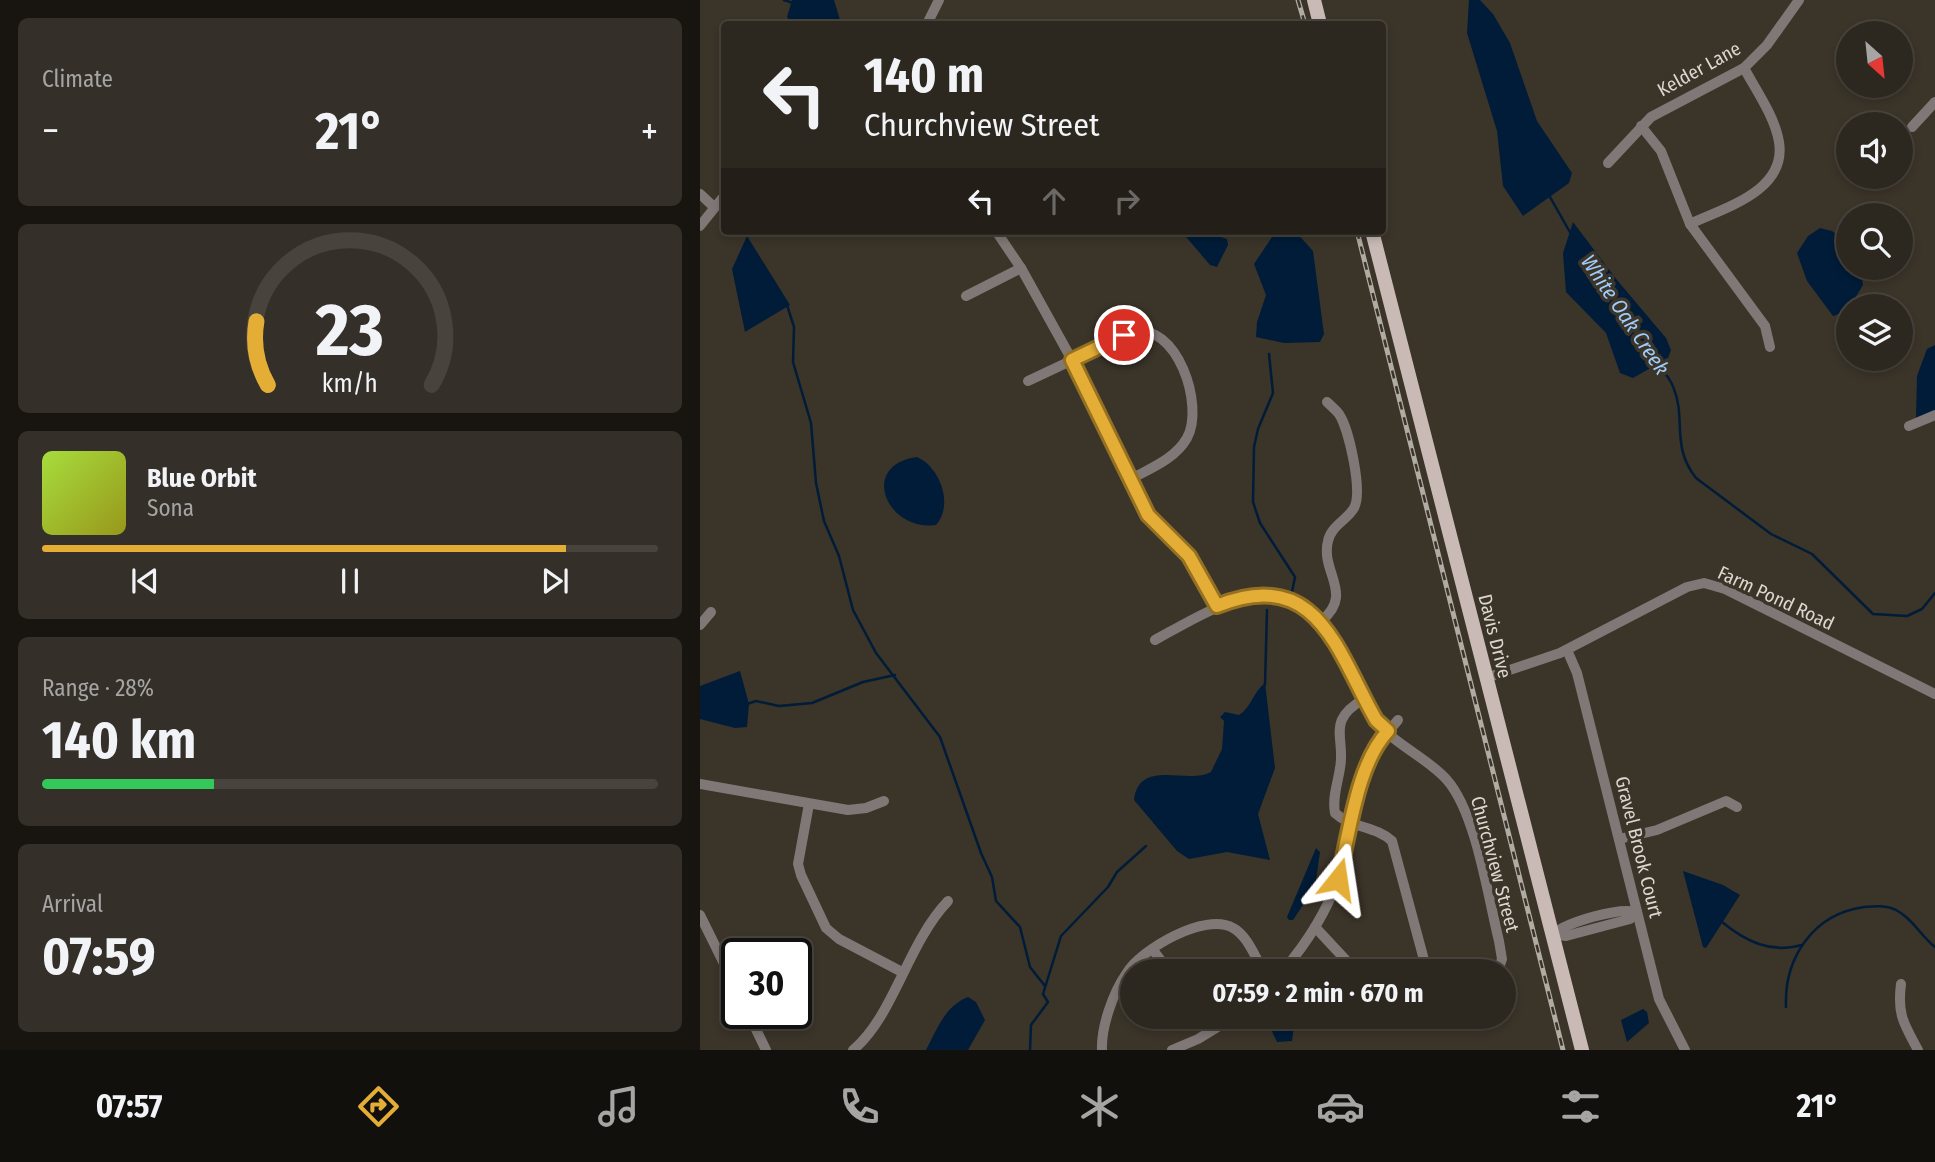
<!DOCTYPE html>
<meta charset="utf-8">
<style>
:root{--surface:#2c271f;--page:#342f28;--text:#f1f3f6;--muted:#a6a5a4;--line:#48443d;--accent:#e4ad35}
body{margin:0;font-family:"Fira Sans Condensed",sans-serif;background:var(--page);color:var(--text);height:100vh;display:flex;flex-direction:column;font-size:26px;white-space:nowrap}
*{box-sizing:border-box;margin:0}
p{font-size:23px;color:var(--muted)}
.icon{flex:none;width:38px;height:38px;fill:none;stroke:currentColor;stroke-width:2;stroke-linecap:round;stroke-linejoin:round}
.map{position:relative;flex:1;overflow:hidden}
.sheet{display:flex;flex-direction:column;gap:18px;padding:18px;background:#181511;width:700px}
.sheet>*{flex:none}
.hud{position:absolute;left:21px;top:21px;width:665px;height:214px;border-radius:7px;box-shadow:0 4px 10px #0003,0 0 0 2px var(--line);background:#2c271f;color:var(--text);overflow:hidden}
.needle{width:46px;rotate:153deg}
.fabs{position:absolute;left:1136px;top:21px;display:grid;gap:14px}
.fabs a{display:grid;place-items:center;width:77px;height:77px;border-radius:50%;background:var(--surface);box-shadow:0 4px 10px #0003,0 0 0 2px var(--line);font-size:35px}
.speed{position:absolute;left:21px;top:938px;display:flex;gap:14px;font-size:35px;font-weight:700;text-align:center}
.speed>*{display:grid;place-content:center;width:91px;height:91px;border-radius:50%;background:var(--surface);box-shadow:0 4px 10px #0003,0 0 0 2px var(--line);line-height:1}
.speed .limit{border:4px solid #111;border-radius:10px;background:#fff;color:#111}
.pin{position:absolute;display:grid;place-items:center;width:60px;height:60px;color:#fff;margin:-30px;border:4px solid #fff;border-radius:50%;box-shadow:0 2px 7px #0007}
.me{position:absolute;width:77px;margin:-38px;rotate:15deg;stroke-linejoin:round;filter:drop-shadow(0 0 5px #0008)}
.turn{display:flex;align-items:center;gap:24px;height:147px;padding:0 28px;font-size:32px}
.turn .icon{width:91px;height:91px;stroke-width:2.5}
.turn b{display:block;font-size:49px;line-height:60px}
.lanes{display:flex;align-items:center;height:66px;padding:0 28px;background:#0003;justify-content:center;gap:35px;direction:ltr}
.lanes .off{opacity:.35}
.big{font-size:52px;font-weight:700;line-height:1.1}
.sheet .tile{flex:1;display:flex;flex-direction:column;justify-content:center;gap:10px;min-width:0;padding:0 24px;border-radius:10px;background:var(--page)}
.sheet .dial{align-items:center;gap:0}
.dial svg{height:182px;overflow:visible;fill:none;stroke:var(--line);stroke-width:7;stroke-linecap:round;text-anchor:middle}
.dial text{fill:var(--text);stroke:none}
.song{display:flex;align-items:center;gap:21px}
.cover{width:84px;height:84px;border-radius:10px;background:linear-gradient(135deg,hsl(80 70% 55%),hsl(60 70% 35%))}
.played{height:7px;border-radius:4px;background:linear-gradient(90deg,var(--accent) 85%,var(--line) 85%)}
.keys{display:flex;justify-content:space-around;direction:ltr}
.heat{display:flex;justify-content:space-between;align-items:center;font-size:38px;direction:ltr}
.charge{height:10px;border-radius:5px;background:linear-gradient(90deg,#34c759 28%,var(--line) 0)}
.trip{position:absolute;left:420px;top:959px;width:396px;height:70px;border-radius:35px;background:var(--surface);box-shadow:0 4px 10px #0003,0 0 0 2px var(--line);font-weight:700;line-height:70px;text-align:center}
.tab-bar{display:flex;height:112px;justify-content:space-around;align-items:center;background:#12100c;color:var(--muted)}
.tab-bar .icon{width:49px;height:49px}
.tab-bar .on{color:var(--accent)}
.tab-bar b{font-size:32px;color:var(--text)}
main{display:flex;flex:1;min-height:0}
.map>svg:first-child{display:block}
.water{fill:#001c38}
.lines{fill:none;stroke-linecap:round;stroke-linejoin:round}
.stream{stroke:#001c38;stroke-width:2.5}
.minor{stroke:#7f7876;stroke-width:10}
.major{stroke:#c9bab6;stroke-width:14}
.rail-casing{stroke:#b0aba3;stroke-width:5}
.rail{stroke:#3b3429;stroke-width:2.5;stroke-dasharray:8;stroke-linecap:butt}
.route-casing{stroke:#947022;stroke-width:18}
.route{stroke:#e4ad35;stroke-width:12}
.labels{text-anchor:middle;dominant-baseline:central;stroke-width:7;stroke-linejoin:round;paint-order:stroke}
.street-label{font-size:19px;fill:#dcd7d0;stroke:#3b3429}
.water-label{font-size:21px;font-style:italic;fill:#a0ccfc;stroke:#3b3429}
</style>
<main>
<section class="sheet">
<div class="tile"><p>Climate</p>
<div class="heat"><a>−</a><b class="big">21°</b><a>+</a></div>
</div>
<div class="tile dial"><svg viewBox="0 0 100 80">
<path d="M14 69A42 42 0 1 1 86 69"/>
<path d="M14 69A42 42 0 0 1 9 41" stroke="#e4ad35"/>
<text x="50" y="56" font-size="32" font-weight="700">23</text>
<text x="50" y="72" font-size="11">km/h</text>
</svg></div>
<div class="tile">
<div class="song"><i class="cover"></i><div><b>Blue Orbit</b><p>Sona</p></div></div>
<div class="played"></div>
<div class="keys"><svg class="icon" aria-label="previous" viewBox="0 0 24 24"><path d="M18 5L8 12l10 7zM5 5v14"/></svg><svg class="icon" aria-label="pause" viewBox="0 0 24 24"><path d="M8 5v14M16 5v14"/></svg><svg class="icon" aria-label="next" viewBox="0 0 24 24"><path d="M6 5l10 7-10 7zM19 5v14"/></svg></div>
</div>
<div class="tile"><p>Range · 28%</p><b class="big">140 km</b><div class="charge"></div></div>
<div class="tile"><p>Arrival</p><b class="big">07:59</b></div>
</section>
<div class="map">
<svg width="1235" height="1050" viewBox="0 0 1235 1050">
<rect width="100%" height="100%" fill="#3b3429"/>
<g class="water">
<polygon points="92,0 134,0 140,20 135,24 92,24 87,17"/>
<polygon points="769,0 780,0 793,14 810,43 837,121 872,173 869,183 823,216 803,186 797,131 767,33"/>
<polygon points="873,222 917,280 966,338 971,350 968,358 933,378 920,373 906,333 866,292 863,253"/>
<path d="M1120,228L1132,231L1147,242L1148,268H1160L1163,285C1155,298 1148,312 1133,316L1107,281L1097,253L1108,236Z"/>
<polygon points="481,231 502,231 527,239 528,245 517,267 510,265"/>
<polygon points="576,231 595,231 613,251 624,334 620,342 584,343 556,337 557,322 566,295 554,264"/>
<polygon points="47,236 90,305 45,332 32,269"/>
<polygon points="1235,345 1235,410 1216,418 1217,376 1227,349"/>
<path d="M217,457C240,467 254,505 236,525C187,532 158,465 217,457Z"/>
<polygon points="40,671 49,704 47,727 35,728 0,719 0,686"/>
<path d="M565,683L575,768L558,814L570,860L527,852L489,859L477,851L434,800C439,758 487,785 511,772L522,749L524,721L520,717L525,712L539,715C551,708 553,692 565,683Z"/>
<polygon points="616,848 620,852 615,887 593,920 589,920 587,917"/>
<polygon points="983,871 1023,885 1040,895 1006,948 1003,947"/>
<path d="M268,997L276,1002L285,1020L268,1050H226C237,1029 245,1006 268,997Z"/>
<polygon points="943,1009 947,1012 949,1023 927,1042 921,1020"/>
<polygon points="571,1017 595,1017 592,1041 577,1042 569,1025"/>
</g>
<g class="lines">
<g class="stream">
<polyline points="84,0 93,3"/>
<polyline points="850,197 871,234"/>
<polyline points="87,305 94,327 93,362 111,423 116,483 124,521 139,556 153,610 176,653 240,737 281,853 292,877 296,901 320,927 330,967 345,986"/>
<polyline points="569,354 573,393 558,429 554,447 553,502 560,523 595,577 592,592"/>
<path d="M956,362C963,370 971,379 974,389C986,419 971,447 996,478L1071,534L1112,554L1173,614L1207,616L1222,609L1235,593"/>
<polyline points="565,685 567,610"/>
<polyline points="47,704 56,701 79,706 112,703 163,682 195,675"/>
<path d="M1022,922C1045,941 1071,954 1102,945"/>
<path d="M1086,1007C1084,958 1113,914 1164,907C1175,906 1186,905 1196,910C1212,918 1221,936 1235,947"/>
<polyline points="330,1050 331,1025 348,1002 343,994 361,936 408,887 417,872 446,846"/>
</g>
<g class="minor">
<polyline points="227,24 239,0"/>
<path d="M941,126L961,151L990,224C1024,208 1087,191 1079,142C1075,117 1056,90 1044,68"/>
<polyline points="1212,127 1235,102"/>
<polyline points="908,163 951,117 1044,68 1067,45 1099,0"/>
<polyline points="0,194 14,207"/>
<polyline points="990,224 1065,326 1070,347"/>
<polyline points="0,226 24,196"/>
<polyline points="296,231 321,268 372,360 448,515 489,556 517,606"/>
<polyline points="266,296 321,268"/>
<path d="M328,381L432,332C477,321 505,406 487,438C475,459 451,468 431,479"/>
<polyline points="1209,426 1235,415"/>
<path d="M621,621C655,594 620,572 628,541C631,526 647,520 654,508C663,492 649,429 639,414C636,410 631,406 627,402"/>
<polyline points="0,625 11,612"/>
<path d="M455,640C512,609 586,559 633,637C648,663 657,693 674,718C692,744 727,757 747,780C776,813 788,897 799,941L802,959L798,971"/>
<polyline points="867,650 877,673 959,999 985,1050"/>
<polyline points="786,678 860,653 987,587 1004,583 1025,589 1235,694"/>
<path d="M664,699C625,721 646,738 640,768C638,783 632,797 635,813C651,828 676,826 692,841L727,971"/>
<polyline points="0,784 148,810 166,808 184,801"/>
<polyline points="109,804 98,864 101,875 126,928 139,939 202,972"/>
<polyline points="919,839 957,830 1026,801 1037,807"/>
<polyline points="0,915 37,990"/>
<polyline points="615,927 656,971"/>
<path d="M853,934C868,922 918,907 937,912"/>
<polyline points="853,934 866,936 930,919 937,912"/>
<polyline points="453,950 469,971"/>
<path d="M583,971C606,944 626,913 638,879C659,818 652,770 698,720"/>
<path d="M1201,984C1197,1015 1204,1024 1218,1050"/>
<polyline points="48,1013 66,1050"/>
<path d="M153,1050C194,1016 207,944 248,901"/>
<path d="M402,1050C401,1027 413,993 426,974C441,949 505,912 533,928C548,936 555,958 564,971"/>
<polyline points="472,1050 498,1039 534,1017"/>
</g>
<g class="major">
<polyline points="614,0 620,24"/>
<polyline points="672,231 882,1050"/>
</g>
<g class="rail-casing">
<g id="rail">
<polyline points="598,0 605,24"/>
<polyline points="657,231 863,1050"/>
</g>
</g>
<use href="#rail" class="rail"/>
</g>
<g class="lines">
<g class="route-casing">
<path id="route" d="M424,335L372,360L448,515L489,556L517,606C618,565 637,652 676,720L688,731C656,765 650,834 638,879"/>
</g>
<use href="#route" class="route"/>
</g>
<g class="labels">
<g class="street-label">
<text transform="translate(999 69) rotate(-29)">Kelder Lane</text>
<text transform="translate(1076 598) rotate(25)">Farm Pond Road</text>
<text transform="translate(795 636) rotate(76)">Davis Drive</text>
<text transform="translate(939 847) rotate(76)">Gravel Brook Court</text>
<text transform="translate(795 864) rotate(75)">Churchview Street</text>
</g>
<g class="water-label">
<text transform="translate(925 315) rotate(56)">White Oak Creek</text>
</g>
</g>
</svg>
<div class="fabs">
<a><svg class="needle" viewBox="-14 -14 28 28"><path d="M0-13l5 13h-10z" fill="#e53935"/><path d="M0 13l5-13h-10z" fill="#a6a5a4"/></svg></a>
<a><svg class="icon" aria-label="sound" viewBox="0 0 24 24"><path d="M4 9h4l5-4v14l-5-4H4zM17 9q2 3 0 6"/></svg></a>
<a><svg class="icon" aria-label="search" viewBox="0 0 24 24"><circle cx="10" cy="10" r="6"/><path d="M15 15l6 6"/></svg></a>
<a><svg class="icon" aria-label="layers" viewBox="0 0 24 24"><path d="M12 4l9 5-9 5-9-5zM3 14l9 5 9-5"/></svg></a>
</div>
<div class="speed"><div class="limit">30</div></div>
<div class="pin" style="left:424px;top:335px;background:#d93025"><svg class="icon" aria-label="arrive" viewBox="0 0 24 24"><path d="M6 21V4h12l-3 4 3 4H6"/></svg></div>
<svg class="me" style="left:638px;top:879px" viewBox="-20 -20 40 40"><path d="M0-17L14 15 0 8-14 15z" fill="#e4ad35" stroke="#fff" stroke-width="4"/></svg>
<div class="trip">07:59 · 2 min · 670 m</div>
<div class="hud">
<div class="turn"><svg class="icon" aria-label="left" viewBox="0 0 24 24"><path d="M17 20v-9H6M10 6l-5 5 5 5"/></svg><div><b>140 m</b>Churchview Street</div></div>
<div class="lanes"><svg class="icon" aria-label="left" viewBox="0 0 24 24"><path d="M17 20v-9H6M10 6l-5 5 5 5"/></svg><svg class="icon off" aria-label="ahead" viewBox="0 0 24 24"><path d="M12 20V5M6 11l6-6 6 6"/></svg><svg class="icon off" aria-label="right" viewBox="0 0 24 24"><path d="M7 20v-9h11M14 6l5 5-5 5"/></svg></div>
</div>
</div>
</main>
<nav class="tab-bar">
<b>07:57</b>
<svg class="icon on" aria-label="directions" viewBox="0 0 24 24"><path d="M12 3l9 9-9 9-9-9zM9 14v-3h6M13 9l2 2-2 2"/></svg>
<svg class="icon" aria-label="music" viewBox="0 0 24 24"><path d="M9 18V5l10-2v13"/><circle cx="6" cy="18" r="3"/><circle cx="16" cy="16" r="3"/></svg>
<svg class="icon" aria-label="phone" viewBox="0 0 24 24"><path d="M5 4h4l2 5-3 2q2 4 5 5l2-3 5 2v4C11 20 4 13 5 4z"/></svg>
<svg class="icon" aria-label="climate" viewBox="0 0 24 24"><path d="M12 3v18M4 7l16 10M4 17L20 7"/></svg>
<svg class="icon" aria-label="car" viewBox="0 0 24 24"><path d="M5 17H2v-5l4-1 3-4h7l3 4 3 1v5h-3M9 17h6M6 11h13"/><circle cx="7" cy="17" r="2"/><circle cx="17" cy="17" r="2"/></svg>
<svg class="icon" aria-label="filters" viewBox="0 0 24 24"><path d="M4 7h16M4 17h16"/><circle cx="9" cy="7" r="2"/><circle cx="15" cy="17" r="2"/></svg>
<b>21°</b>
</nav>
